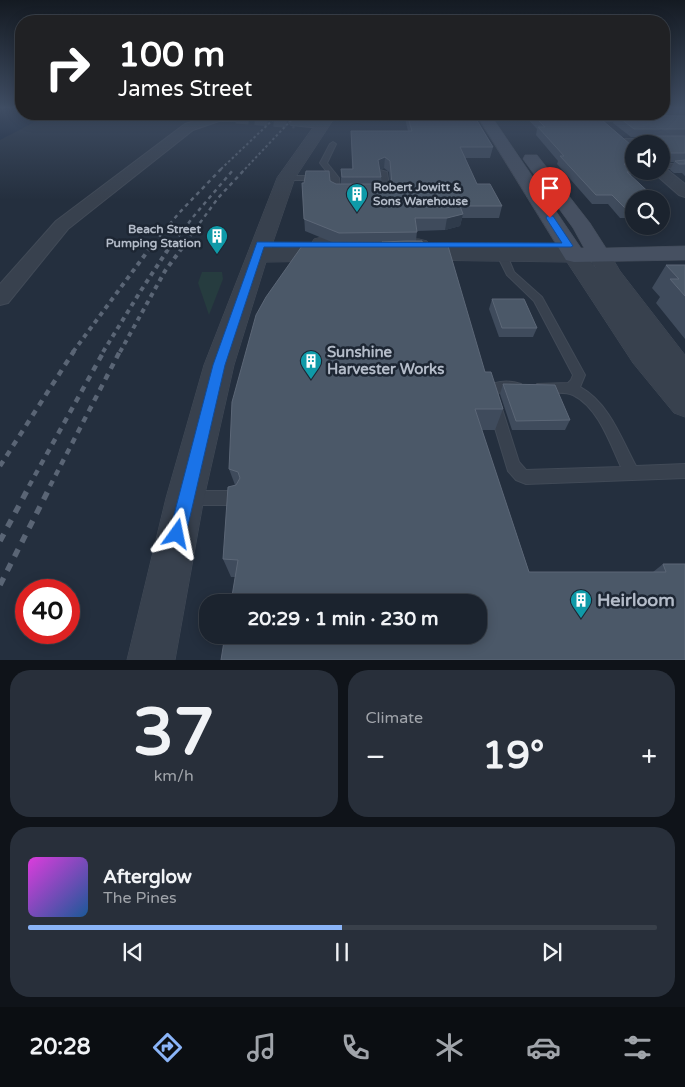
<!DOCTYPE html>
<meta charset="utf-8">
<style>
:root{--surface:#1b232e;--page:#282f3a;--text:#f1f3f6;--muted:#a0a4aa;--line:#39404a;--accent:#8ab4f8}
body{margin:0;font-family:"Varela Round",sans-serif;background:var(--page);color:var(--text);height:100vh;display:flex;flex-direction:column;font-size:19px;white-space:nowrap}
*{box-sizing:border-box;margin:0}
p{font-size:16px;color:var(--muted)}
.icon{flex:none;width:28px;height:28px;fill:none;stroke:currentColor;stroke-width:2;stroke-linecap:round;stroke-linejoin:round}
.map{position:relative;height:660px;overflow:hidden}
.details{display:flex;flex-direction:column;gap:10px;padding:10px;background:#0f1319;flex:1}
.details>*{flex:none}
.banner{position:absolute;left:15px;top:15px;width:655px;height:105px;border-radius:20px;box-shadow:0 2px 12px #0003,0 0 0 1px var(--line);background:#202124;color:#fff;overflow:hidden}
.controls{position:absolute;left:625px;top:135px;display:grid;gap:10px}
.controls a{display:grid;place-items:center;width:45px;height:45px;border-radius:50%;background:var(--surface);box-shadow:0 2px 12px #0003,0 0 0 1px var(--line);font-size:25px}
.speed{position:absolute;left:15px;top:579px;display:flex;gap:10px;font-size:25px;font-weight:700;text-align:center}
.speed>*{display:grid;place-content:center;width:65px;height:65px;border-radius:50%;background:var(--surface);box-shadow:0 2px 12px #0003,0 0 0 1px var(--line);line-height:1}
.speed .limit{border:8px solid #d22;background:#fff;color:#111}
.pin{position:absolute;display:grid;place-items:center;width:42px;height:42px;color:#fff;margin:-51px -21px;border-radius:50% 50% 50% 0;rotate:-45deg;box-shadow:0 0 5px #0007}
.pin .icon{rotate:45deg}
.me{position:absolute;width:55px;margin:-28px;rotate:12deg;stroke-linejoin:round;filter:drop-shadow(0 0 4px #0008)}
.turn{display:flex;align-items:center;gap:18px;height:105px;padding:0 20px;font-size:22px}
.turn .icon{width:65px;height:65px;stroke-width:2.5}
.turn b{display:block;font-size:35px;line-height:42px}
.big{font-size:38px;font-weight:700;line-height:1.1}
.details .tile{flex:1;display:flex;flex-direction:column;justify-content:center;gap:8px;min-width:0;padding:0 18px;border-radius:20px;background:var(--page)}
.details .dial{align-items:center;gap:0}
.dial b{font-size:65px;line-height:1}
.song{display:flex;align-items:center;gap:15px}
.cover{width:60px;height:60px;border-radius:8px;background:linear-gradient(135deg,hsl(300 70% 55%),hsl(210 70% 35%))}
.played{height:5px;border-radius:2px;background:linear-gradient(90deg,var(--accent) 50%,var(--line) 50%)}
.keys{display:flex;justify-content:space-around;direction:ltr}
.heat{display:flex;justify-content:space-between;align-items:center;font-size:28px;direction:ltr}
.details .tiles{flex:1;display:grid;gap:10px;grid-template-columns:1fr 1fr}
.tile:last-child{grid-column:span 2}
.trip{position:absolute;left:199px;top:594px;width:288px;height:50px;border-radius:20px;background:var(--surface);box-shadow:0 2px 12px #0003,0 0 0 1px var(--line);font-weight:700;line-height:50px;text-align:center}
.tabs{display:flex;height:80px;justify-content:space-around;align-items:center;background:#0b0e12;color:var(--muted)}
.tabs .icon{width:35px;height:35px}
.tabs .current{color:var(--accent)}
.tabs b{font-size:22px;color:var(--text)}
.map>svg:first-child{display:block}
.green{fill:#263c3f}
.water{fill:#17263c}
.lines{fill:none;stroke-linecap:round;stroke-linejoin:round}
.minor-tunnel{stroke:#3a4453;stroke-width:13;stroke-dasharray:13 6;stroke-linecap:butt}
.service-casing{stroke:#414a57;stroke-width:2}
.minor-casing{stroke:#414a57;stroke-width:2}
.tertiary-casing{stroke:#414a57;stroke-width:1}
.secondary-casing{stroke:#414a57;stroke-width:1}
.service{fill:#38414e;fill-rule:evenodd}
.minor{fill:#38414e;fill-rule:evenodd}
.tertiary{fill:#38414e;fill-rule:evenodd}
.secondary{fill:#465061;fill-rule:evenodd}
.rail-far4{stroke:#5a6575;stroke-width:2;stroke-dasharray:2.5 2.5;stroke-linecap:butt}
.rail-far3{stroke:#5a6575;stroke-width:2.5;stroke-dasharray:4 4;stroke-linecap:butt}
.rail-far2{stroke:#5a6575;stroke-width:4;stroke-dasharray:4.5 4.5;stroke-linecap:butt}
.rail-far1{stroke:#5a6575;stroke-width:4.5;stroke-dasharray:6 6;stroke-linecap:butt}
.rail{stroke:#5a6575;stroke-width:5.5;stroke-dasharray:8 8;stroke-linecap:butt}
.wall{fill:#3f4b5c;fill-rule:evenodd}
.shaded-wall{fill:#2f3b4b}
.building{fill:#4b5868;stroke:#5c6777}
.route{fill:#1a73e8;stroke:#114b97}
.labels{text-anchor:middle;dominant-baseline:central;stroke-width:5;stroke-linejoin:round;paint-order:stroke}
.far-poi-label{font-size:12px;font-weight:bold;fill:#b4bcc9;stroke:#1d2633;text-anchor:start}
.poi-label{font-size:15px;font-weight:bold;fill:#b4bcc9;stroke:#1d2633;text-anchor:start}
.near-poi-label{font-size:18px;font-weight:bold;fill:#b4bcc9;stroke:#1d2633;text-anchor:start}
</style>
<div class="map">
<svg width="685" height="660" viewBox="0 0 685 660">
<rect width="100%" height="100%" fill="#242f3e"/>
<polygon class="green" points="202,272 222,272 223,279 209,315 198,283"/>
<polygon class="water" points="0,107 21,107 21,114 50,114 0,140"/>
<g class="lines">
<polyline class="minor-tunnel" points="236,117 295,122"/>
<g class="service-casing">
<g id="service">
<polygon points="653,139 655,140 655,142 625,143 622,141 625,139"/>
<polygon points="333,142 336,144 327,163 339,178 340,190 344,190 344,194 333,194 331,180 283,180 282,178 286,176 330,176 320,163 330,144"/>
<rect x="661" y="164" width="24" height="4"/>
<polygon points="380,170 387,172 390,194 382,194 378,192 383,190"/>
<path d="M502,252L507,255L514,272L542,297L585,375L580,387C609,403 621,438 636,466L685,464V478L526,484L516,480L508,471L484,392C490,380 509,380 521,384L522,387L521,390L497,393L519,462L526,470L621,467C610,443 598,407 573,395C562,390 549,395 537,392L536,388L537,384L568,383L571,380L573,375L534,301L507,275L497,255Z"/>
<polygon points="189,491 236,491 242,493 244,498 242,503 236,505 189,505 183,503 181,498 183,493"/>
</g>
</g>
<g class="minor-casing">
<g id="minor">
<polygon points="217,114 237,114 242,117 236,121 219,121 193,130 68,229 8,303 0,305 0,284 56,221 185,124"/>
<polygon points="593,114 685,114 685,122 597,121 591,117"/>
<polygon points="295,118 321,120 327,124 321,128 291,125 289,122"/>
<polygon points="661,167 665,168 685,184 685,197 679,195 655,174 653,171 661,171"/>
</g>
</g>
<g class="tertiary-casing">
<polygon id="tertiary" points="323,114 337,114 295,178 271,248 313,247 311,244 314,239 322,237 419,239 427,241 430,246 574,248 582,250 597,270 588,254 591,249 599,247 607,249 620,271 685,355 685,417 674,413 633,363 567,262 414,260 406,258 403,252 343,251 345,254 342,259 334,261 266,262 234,365 204,498 175,660 127,660 166,498 204,365 277,178"/>
</g>
<g class="secondary-casing">
<polygon id="secondary" points="476,114 490,114 581,248 584,248 573,228 523,159 525,155 537,155 590,223 606,248 685,246 685,260 574,262 566,260"/>
</g>
<use href="#service" class="service"/>
<use href="#minor" class="minor"/>
<use href="#tertiary" class="tertiary"/>
<use href="#secondary" class="secondary"/>
<g class="rail-far4">
<polyline points="221,169 279,114"/>
<polyline points="245,169 297,114"/>
</g>
<g class="rail-far3">
<polyline points="149,249 179,213 222,168"/>
<polyline points="169,249 193,217 233,170"/>
<polyline points="181,249 218,198 246,168"/>
</g>
<g class="rail-far2">
<polyline points="73,352 150,248"/>
<polyline points="103,352 140,292 169,248"/>
<polyline points="120,352 165,271 182,248"/>
</g>
<g class="rail-far1">
<polyline points="0,466 74,351"/>
<polyline points="29,486 104,351"/>
<polyline points="50,486 120,351"/>
</g>
<g class="rail">
<polyline points="0,541 30,485"/>
<polyline points="0,585 51,485"/>
</g>
</g>
<g class="wall">
<rect x="664" y="108" width="21" height="5"/>
<path d="M404,114H473L493,147L490,158H465L477,184L502,206L499,218H462L460,226L445,230L417,231L416,241L423,246L503,409L495,430H482L529,572H653L663,564H685V660L235,577H231L223,559L235,485L229,469L381,246L382,245H339L305,231L302,183L330,181L336,184H341V169H352L351,131H408ZM384,168L389,172L390,184H381V177L380,170Z"/>
<polygon points="523,114 595,114 631,145 634,145 634,171 653,171 652,173 632,173 631,176 634,199 634,218 620,218 608,204 592,204 557,164 558,161 536,135 537,129"/>
<polygon points="616,115 685,116 685,176 682,173 674,173 670,170 674,162 663,162 661,165 661,144 638,144 641,137 631,137 613,123"/>
<polygon points="661,204 665,207 661,215"/>
<polygon points="666,265 685,265 685,339 656,303 660,297 652,288"/>
<polygon points="492,299 537,328 533,337 499,337 489,309"/>
<polygon points="503,384 570,420 565,430 512,430 500,394"/>
</g>
<g class="shaded-wall">
<polygon points="385,157 384,168 377,171 378,160"/>
<polygon points="463,214 460,226 445,230 447,218"/>
</g>
<g class="building">
<polygon points="407,114 473,114 493,147 460,147 477,184 490,184 502,206 460,206 463,214 447,218 415,218 417,232 339,233 304,219 302,183 304,183 306,171 329,171 330,181 336,184 392,184 390,161 385,157 378,160 381,177 342,177 341,169 353,169 351,131 412,131"/>
<polygon points="532,114 595,114 631,145 634,145 634,164 624,164 633,172 627,172 656,199 634,199 634,208 625,208 612,195 596,195 560,156 564,156 538,127 545,127"/>
<polygon points="616,115 685,116 685,129 634,129"/>
<polygon points="641,136 685,136 685,153 665,153 664,160 661,160 661,144 639,144"/>
<polygon points="685,160 685,164 679,164 675,161"/>
<polygon points="406,241 422,241 423,246 448,246 485,372 491,372 503,409 475,409 529,572 666,572 663,564 685,564 685,660 221,660 225,635 478,635 478,602 231,602 238,560 223,559 228,487 236,485 240,478 238,472 229,469 232,402 256,315 266,297 302,246 393,246 382,242"/>
<polygon points="666,265 685,265 685,296 670,279 679,279"/>
<polygon points="492,299 524,299 537,328 502,328"/>
<polygon points="503,384 555,385 570,420 516,421"/>
</g>
<linearGradient id="sky" x2="0" y2="1"><stop stop-color="#141a22"/><stop offset="0.54" stop-color="#3f4d63"/><stop offset="1" stop-color="#3f4d63" stop-opacity="0"/></linearGradient>
<rect width="685" height="200" fill="url(#sky)"/>
<polygon class="route" points="547,216 553,216 573,246 571,247 264,247 225,365 186,534 183,540 177,542 171,540 169,534 213,365 257,242 562,243 546,218"/>
<defs>
<g id="building-pin" transform="scale(1.125)"><path d="M0 17L-7.5 6A9.5 9.5 0 1 1 7.5 6Z" fill="#0f9aa8" stroke="#1d2633"/><path d="M-4-6H4V6H1V3H-1V6H-4ZM-2.5-4.3h1.7v1.8h-1.7ZM.8-4.3h1.7v1.8H.8ZM-2.5-1h1.7V.8h-1.7ZM.8-1h1.7V.8H.8Z" fill="#fff"/></g>
</defs>
<g fill-rule="evenodd">
<use href="#building-pin" x="357" y="194"/>
<use href="#building-pin" x="217" y="236"/>
<use href="#building-pin" x="311" y="361"/>
<use href="#building-pin" x="581" y="600"/>
</g>
<g class="labels">
<g class="far-poi-label">
<text x="373" y="187">Robert Jowitt &amp;<tspan x="373" dy="14">Sons Warehouse</tspan></text>
<text x="201" y="229" text-anchor="end">Beach Street<tspan x="201" dy="14">Pumping Station</tspan></text>
</g>
<g class="poi-label">
<text x="327" y="352">Sunshine<tspan x="327" dy="17">Harvester Works</tspan></text>
</g>
<g class="near-poi-label">
<text x="597" y="600">Heirloom</text>
</g>
</g>
</svg>
<div class="controls">
<a><svg class="icon" aria-label="sound" viewBox="0 0 24 24"><path d="M4 9h4l5-4v14l-5-4H4zM17 9q2 3 0 6"/></svg></a>
<a><svg class="icon" aria-label="search" viewBox="0 0 24 24"><circle cx="10" cy="10" r="6"/><path d="M15 15l6 6"/></svg></a>
</div>
<div class="speed"><div class="limit">40</div></div>
<div class="pin" style="left:550px;top:218px;background:#d93025"><svg class="icon" aria-label="arrive" viewBox="0 0 24 24"><path d="M6 21V4h12l-3 4 3 4H6"/></svg></div>
<svg class="me" style="left:177px;top:534px" viewBox="-20 -20 40 40"><path d="M0-17L14 15 0 8-14 15z" fill="#1a73e8" stroke="#fff" stroke-width="4"/></svg>
<div class="trip">20:29 · 1 min · 230 m</div>
<div class="banner">
<div class="turn"><svg class="icon" aria-label="right" viewBox="0 0 24 24"><path d="M7 20v-9h11M14 6l5 5-5 5"/></svg><div><b>100 m</b>James Street</div></div>
</div>
</div>
<section class="details">
<div class="tiles">
<div class="tile dial"><b>37</b><p>km/h</p></div>
<div class="tile"><p>Climate</p>
<div class="heat"><a>−</a><b class="big">19°</b><a>+</a></div>
</div>
<div class="tile">
<div class="song"><i class="cover"></i><div><b>Afterglow</b><p>The Pines</p></div></div>
<div class="played"></div>
<div class="keys"><svg class="icon" aria-label="previous" viewBox="0 0 24 24"><path d="M18 5L8 12l10 7zM5 5v14"/></svg><svg class="icon" aria-label="pause" viewBox="0 0 24 24"><path d="M8 5v14M16 5v14"/></svg><svg class="icon" aria-label="next" viewBox="0 0 24 24"><path d="M6 5l10 7-10 7zM19 5v14"/></svg></div>
</div>
</div>
</section>
<nav class="tabs">
<b>20:28</b>
<svg class="icon current" aria-label="directions" viewBox="0 0 24 24"><path d="M12 3l9 9-9 9-9-9zM9 14v-3h6M13 9l2 2-2 2"/></svg>
<svg class="icon" aria-label="music" viewBox="0 0 24 24"><path d="M9 18V5l10-2v13"/><circle cx="6" cy="18" r="3"/><circle cx="16" cy="16" r="3"/></svg>
<svg class="icon" aria-label="phone" viewBox="0 0 24 24"><path d="M5 4h4l2 5-3 2q2 4 5 5l2-3 5 2v4C11 20 4 13 5 4z"/></svg>
<svg class="icon" aria-label="climate" viewBox="0 0 24 24"><path d="M12 3v18M4 7l16 10M4 17L20 7"/></svg>
<svg class="icon" aria-label="car" viewBox="0 0 24 24"><path d="M5 17H2v-5l4-1 3-4h7l3 4 3 1v5h-3M9 17h6M6 11h13"/><circle cx="7" cy="17" r="2"/><circle cx="17" cy="17" r="2"/></svg>
<svg class="icon" aria-label="filters" viewBox="0 0 24 24"><path d="M4 7h16M4 17h16"/><circle cx="9" cy="7" r="2"/><circle cx="15" cy="17" r="2"/></svg>
</nav>
